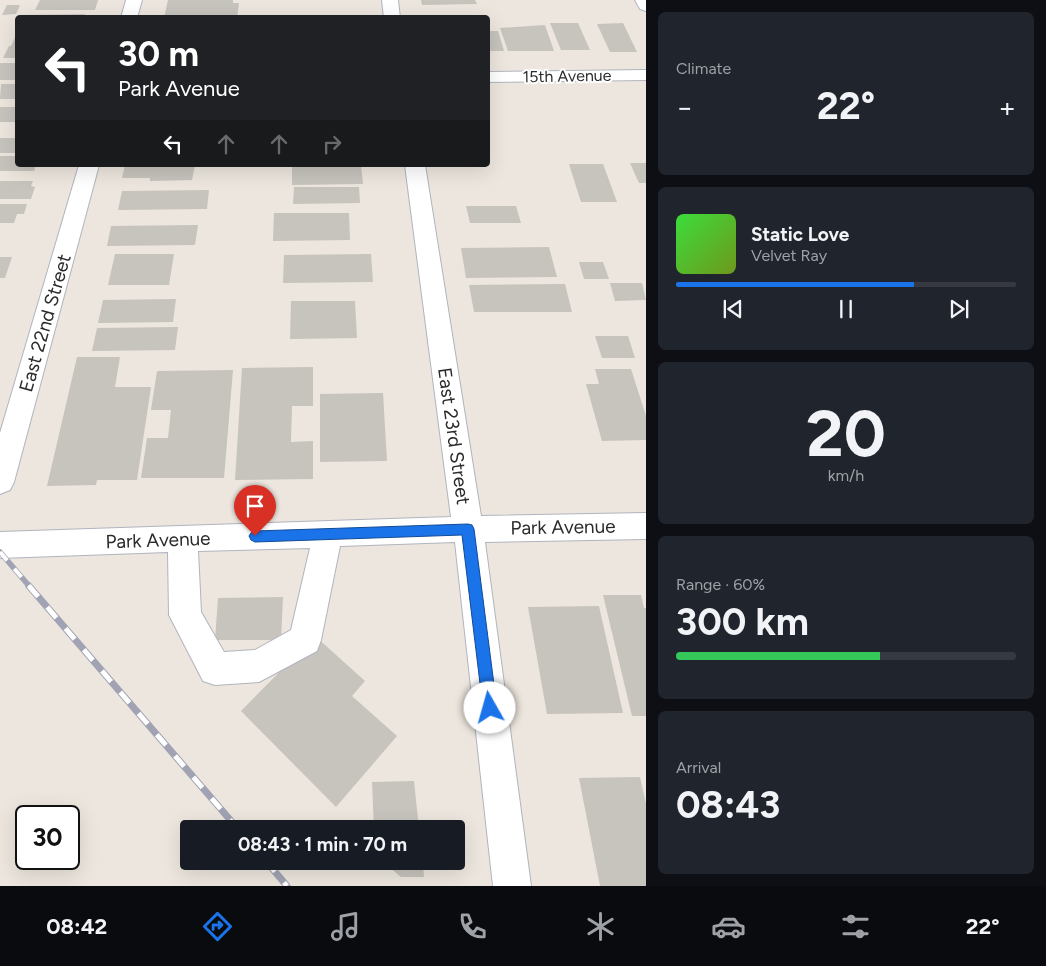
<!DOCTYPE html>
<meta charset="utf-8">
<style>
:root{--surface:#171b24;--page:#20242c;--text:#f1f3f6;--muted:#9ea1a6;--line:#363941;--accent:#1a73e8}
body{margin:0;font-family:Figtree,sans-serif;background:var(--page);color:var(--text);height:100vh;display:flex;flex-direction:column;font-size:19px;white-space:nowrap}
*{box-sizing:border-box;margin:0}
p{font-size:16px;color:var(--muted)}
.icon{flex:none;width:28px;height:28px;fill:none;stroke:currentColor;stroke-width:2;stroke-linecap:round;stroke-linejoin:round}
.map{position:relative;flex:1;overflow:hidden}
.sheet{display:flex;flex-direction:column;gap:12px;padding:12px;background:#0d0f14;width:400px}
.sheet>*{flex:none}
.hud{position:absolute;left:15px;top:15px;width:475px;height:152px;border-radius:5px;box-shadow:0 5px 20px #0002;background:#202124;color:#fff;overflow:hidden}
.speed{position:absolute;left:15px;top:805px;display:flex;gap:10px;font-size:25px;font-weight:700;text-align:center}
.speed>*{display:grid;place-content:center;width:65px;height:65px;border-radius:50%;background:var(--surface);box-shadow:0 5px 20px #0002;line-height:1}
.speed .limit{border:2px solid #111;border-radius:8px;background:#fff;color:#111}
.pin{position:absolute;display:grid;place-items:center;width:42px;height:42px;color:#fff;margin:-51px -21px;border-radius:50% 50% 50% 0;rotate:-45deg;box-shadow:0 0 5px #0007}
.pin .icon{rotate:45deg}
.me{position:absolute;width:55px;margin:-28px;rotate:353deg;stroke-linejoin:round;filter:drop-shadow(0 0 4px #0008)}
.turn{display:flex;align-items:center;gap:18px;height:105px;padding:0 20px;font-size:22px}
.turn .icon{width:65px;height:65px;stroke-width:2.5}
.turn b{display:block;font-size:35px;line-height:42px}
.lanes{display:flex;align-items:center;height:48px;padding:0 20px;background:#0003;justify-content:center;gap:25px;direction:ltr}
.lanes .off{opacity:.35}
.big{font-size:38px;font-weight:700;line-height:1.1}
.sheet .widget{flex:1;display:flex;flex-direction:column;justify-content:center;gap:8px;min-width:0;padding:0 18px;border-radius:8px;background:var(--page)}
.sheet .dial{align-items:center;gap:0}
.dial b{font-size:65px;line-height:1}
.song{display:flex;align-items:center;gap:15px}
.cover{width:60px;height:60px;border-radius:8px;background:linear-gradient(135deg,hsl(120 70% 55%),hsl(80 70% 35%))}
.played{height:5px;border-radius:2px;background:linear-gradient(90deg,var(--accent) 70%,var(--line) 70%)}
.keys{display:flex;justify-content:space-around;direction:ltr}
.heat{display:flex;justify-content:space-between;align-items:center;font-size:28px;direction:ltr}
.charge{height:8px;border-radius:4px;background:linear-gradient(90deg,#34c759 60%,var(--line) 0)}
.trip{position:absolute;left:180px;top:820px;width:285px;height:50px;border-radius:5px;background:var(--surface);box-shadow:0 5px 20px #0002;font-weight:700;line-height:50px;text-align:center}
.tab-bar{display:flex;height:80px;justify-content:space-around;align-items:center;background:#090b0e;color:var(--muted)}
.tab-bar .icon{width:35px;height:35px}
.tab-bar .on{color:var(--accent)}
.tab-bar b{font-size:22px;color:var(--text)}
main{display:flex;flex:1;min-height:0}
.map>svg:first-child{display:block}
.building{fill:#c7c3bd}
.lines{fill:none;stroke-linecap:round;stroke-linejoin:round}
.minor-casing{stroke:#b1b4be;stroke-width:2}
.minor{fill:#fff;fill-rule:evenodd}
.rail-far1-casing{stroke:#a1a3b4;stroke-width:5.5}
.rail-casing{stroke:#a1a3b4;stroke-width:7}
.rail-far1{stroke:#fff;stroke-width:4;stroke-dasharray:11;stroke-linecap:butt}
.rail{stroke:#fff;stroke-width:5;stroke-dasharray:14;stroke-linecap:butt}
.route{fill:#1a73e8;stroke:#114b97}
.labels{text-anchor:middle;dominant-baseline:central;stroke-width:4;stroke-linejoin:round;paint-order:stroke}
.far-street-label{font-size:16px;fill:#2b2b2b;stroke:#fff}
.street-label{font-size:19px;fill:#2b2b2b;stroke:#fff}
</style>
<main>
<div class="map">
<svg width="646" height="886" viewBox="0 0 646 886">
<rect width="100%" height="100%" fill="#ece6de"/>
<g class="building">
<polygon points="40,0 98,0 95,10 35,10"/>
<polygon points="168,0 233,0 233,3 239,3 237,18 164,18"/>
<polygon points="421,0 475,0 477,4 422,5"/>
<polygon points="7,5 20,5 16,14 2,15"/>
<polygon points="85,14 84,18 19,18 20,15"/>
<polygon points="550,23 578,23 590,50 561,50"/>
<polygon points="623,23 637,52 610,52 597,24"/>
<polygon points="545,25 554,51 508,51 500,28"/>
<polygon points="18,31 18,58 3,58 9,46 11,46"/>
<polygon points="488,31 498,31 504,51 488,51"/>
<rect x="0" y="63" width="18" height="17"/>
<polygon points="1,84 18,84 18,99 0,99"/>
<rect x="0" y="107" width="18" height="15"/>
<rect x="0" y="138" width="18" height="15"/>
<polygon points="0,156 18,156 18,165 36,165 34,171 0,171"/>
<polygon points="630,163 646,163 646,183 639,183"/>
<polygon points="569,164 603,164 617,202 581,202"/>
<polygon points="125,165 195,165 192,180 150,181 150,178 122,178"/>
<polygon points="292,165 361,165 363,184 292,185"/>
<polygon points="0,181 33,181 31,186 35,187 31,199 0,199"/>
<polygon points="294,187 359,187 360,203 293,204"/>
<polygon points="209,190 207,209 118,210 122,191"/>
<polygon points="0,204 27,204 24,214 17,214 14,223 0,223"/>
<polygon points="466,206 516,206 521,223 470,223"/>
<polygon points="274,213 349,213 350,240 273,241"/>
<polygon points="198,225 195,245 107,246 111,226"/>
<polygon points="549,247 557,277 466,278 461,248"/>
<polygon points="115,254 174,254 169,285 108,285"/>
<polygon points="371,254 373,282 283,283 284,255"/>
<polygon points="0,257 12,257 5,278 0,278"/>
<polygon points="579,262 603,262 609,279 584,279"/>
<polygon points="610,283 642,283 646,300 615,301"/>
<polygon points="565,284 572,312 474,312 469,285"/>
<polygon points="176,299 173,322 98,323 103,300"/>
<polygon points="291,301 355,301 357,338 290,339"/>
<polygon points="178,327 175,350 92,351 97,328"/>
<polygon points="595,336 628,336 635,358 602,358"/>
<polygon points="77,357 120,357 115,387 151,387 137,480 97,480 96,485 47,486"/>
<polygon points="313,367 313,406 292,406 291,442 313,441 313,479 235,480 242,368"/>
<polygon points="595,369 631,369 646,416 646,440 602,441 586,384 599,384"/>
<polygon points="233,370 224,478 141,478 147,438 168,438 171,410 151,410 157,371"/>
<polygon points="383,393 387,461 320,462 320,394"/>
<polygon points="603,595 641,595 644,608 646,608 646,716 632,716"/>
<polygon points="283,597 281,640 215,640 218,598"/>
<polygon points="599,606 623,713 547,714 528,607"/>
<polygon points="315,636 365,681 352,696 397,736 336,807 241,711"/>
<polygon points="640,777 646,804 646,886 600,886 579,778"/>
<polygon points="414,781 419,829 374,829 372,782"/>
<polygon points="382,861 423,861 424,877 401,877"/>
</g>
<g class="lines">
<g class="minor-casing">
<g id="minor">
<polygon points="126,0 142,0 137,18 121,18"/>
<polygon points="382,0 398,0 400,18 384,18"/>
<polygon points="635,0 646,0 646,11 640,9"/>
<polygon points="646,70 646,80 488,82 488,72"/>
<polygon points="79,165 99,165 14,482 10,490 0,494 0,433"/>
<path d="M405,165H425L481,516L646,513V539L485,542L531,886H493L455,542L340,546L321,640L317,651L259,682L215,685L203,681L169,615L168,552L0,558V532L451,517ZM310,548L291,630L255,650L224,652L201,612L198,551Z"/>
</g>
</g>
<use href="#minor" class="minor"/>
<g class="rail-far1-casing">
<polyline id="rail-far1" points="0,552 30,587"/>
</g>
<g class="rail-casing">
<g id="rail">
<polyline points="29,586 238,829"/>
<polyline points="266,861 287,886"/>
</g>
</g>
<use href="#rail-far1" class="rail-far1"/>
<use href="#rail" class="rail"/>
</g>
<polygon class="route" points="468,524 472,525 474,529 497,708 495,713 490,715 485,713 483,708 462,535 255,542 251,540 249,536 251,533 255,531"/>
<g class="labels">
<g class="far-street-label">
<text transform="translate(567 76) rotate(-1)">15th Avenue</text>
</g>
<g class="street-label">
<text transform="translate(45 323) rotate(-74)">East 22nd Street</text>
<text transform="translate(454 436) rotate(82)">East 23rd Street</text>
<text transform="translate(563 527) rotate(-1)">Park Avenue</text>
<text transform="translate(158 540) rotate(-2)">Park Avenue</text>
</g>
</g>
</svg>
<div class="speed"><div class="limit">30</div></div>
<div class="pin" style="left:255px;top:536px;background:#d93025"><svg class="icon" aria-label="arrive" viewBox="0 0 24 24"><path d="M6 21V4h12l-3 4 3 4H6"/></svg></div>
<svg class="me" style="left:490px;top:708px" viewBox="-20 -20 40 40"><circle r="19" fill="#fff"/><path d="M0-13L10 11 0 6-10 11z" fill="#1a73e8"/></svg>
<div class="trip">08:43 · 1 min · 70 m</div>
<div class="hud">
<div class="turn"><svg class="icon" aria-label="left" viewBox="0 0 24 24"><path d="M17 20v-9H6M10 6l-5 5 5 5"/></svg><div><b>30 m</b>Park Avenue</div></div>
<div class="lanes"><svg class="icon" aria-label="left" viewBox="0 0 24 24"><path d="M17 20v-9H6M10 6l-5 5 5 5"/></svg><svg class="icon off" aria-label="ahead" viewBox="0 0 24 24"><path d="M12 20V5M6 11l6-6 6 6"/></svg><svg class="icon off" aria-label="ahead" viewBox="0 0 24 24"><path d="M12 20V5M6 11l6-6 6 6"/></svg><svg class="icon off" aria-label="right" viewBox="0 0 24 24"><path d="M7 20v-9h11M14 6l5 5-5 5"/></svg></div>
</div>
</div>
<section class="sheet">
<div class="widget"><p>Climate</p>
<div class="heat"><a>−</a><b class="big">22°</b><a>+</a></div>
</div>
<div class="widget">
<div class="song"><i class="cover"></i><div><b>Static Love</b><p>Velvet Ray</p></div></div>
<div class="played"></div>
<div class="keys"><svg class="icon" aria-label="previous" viewBox="0 0 24 24"><path d="M18 5L8 12l10 7zM5 5v14"/></svg><svg class="icon" aria-label="pause" viewBox="0 0 24 24"><path d="M8 5v14M16 5v14"/></svg><svg class="icon" aria-label="next" viewBox="0 0 24 24"><path d="M6 5l10 7-10 7zM19 5v14"/></svg></div>
</div>
<div class="widget dial"><b>20</b><p>km/h</p></div>
<div class="widget"><p>Range · 60%</p><b class="big">300 km</b><div class="charge"></div></div>
<div class="widget"><p>Arrival</p><b class="big">08:43</b></div>
</section>
</main>
<nav class="tab-bar">
<b>08:42</b>
<svg class="icon on" aria-label="directions" viewBox="0 0 24 24"><path d="M12 3l9 9-9 9-9-9zM9 14v-3h6M13 9l2 2-2 2"/></svg>
<svg class="icon" aria-label="music" viewBox="0 0 24 24"><path d="M9 18V5l10-2v13"/><circle cx="6" cy="18" r="3"/><circle cx="16" cy="16" r="3"/></svg>
<svg class="icon" aria-label="phone" viewBox="0 0 24 24"><path d="M5 4h4l2 5-3 2q2 4 5 5l2-3 5 2v4C11 20 4 13 5 4z"/></svg>
<svg class="icon" aria-label="climate" viewBox="0 0 24 24"><path d="M12 3v18M4 7l16 10M4 17L20 7"/></svg>
<svg class="icon" aria-label="car" viewBox="0 0 24 24"><path d="M5 17H2v-5l4-1 3-4h7l3 4 3 1v5h-3M9 17h6M6 11h13"/><circle cx="7" cy="17" r="2"/><circle cx="17" cy="17" r="2"/></svg>
<svg class="icon" aria-label="filters" viewBox="0 0 24 24"><path d="M4 7h16M4 17h16"/><circle cx="9" cy="7" r="2"/><circle cx="15" cy="17" r="2"/></svg>
<b>22°</b>
</nav>
